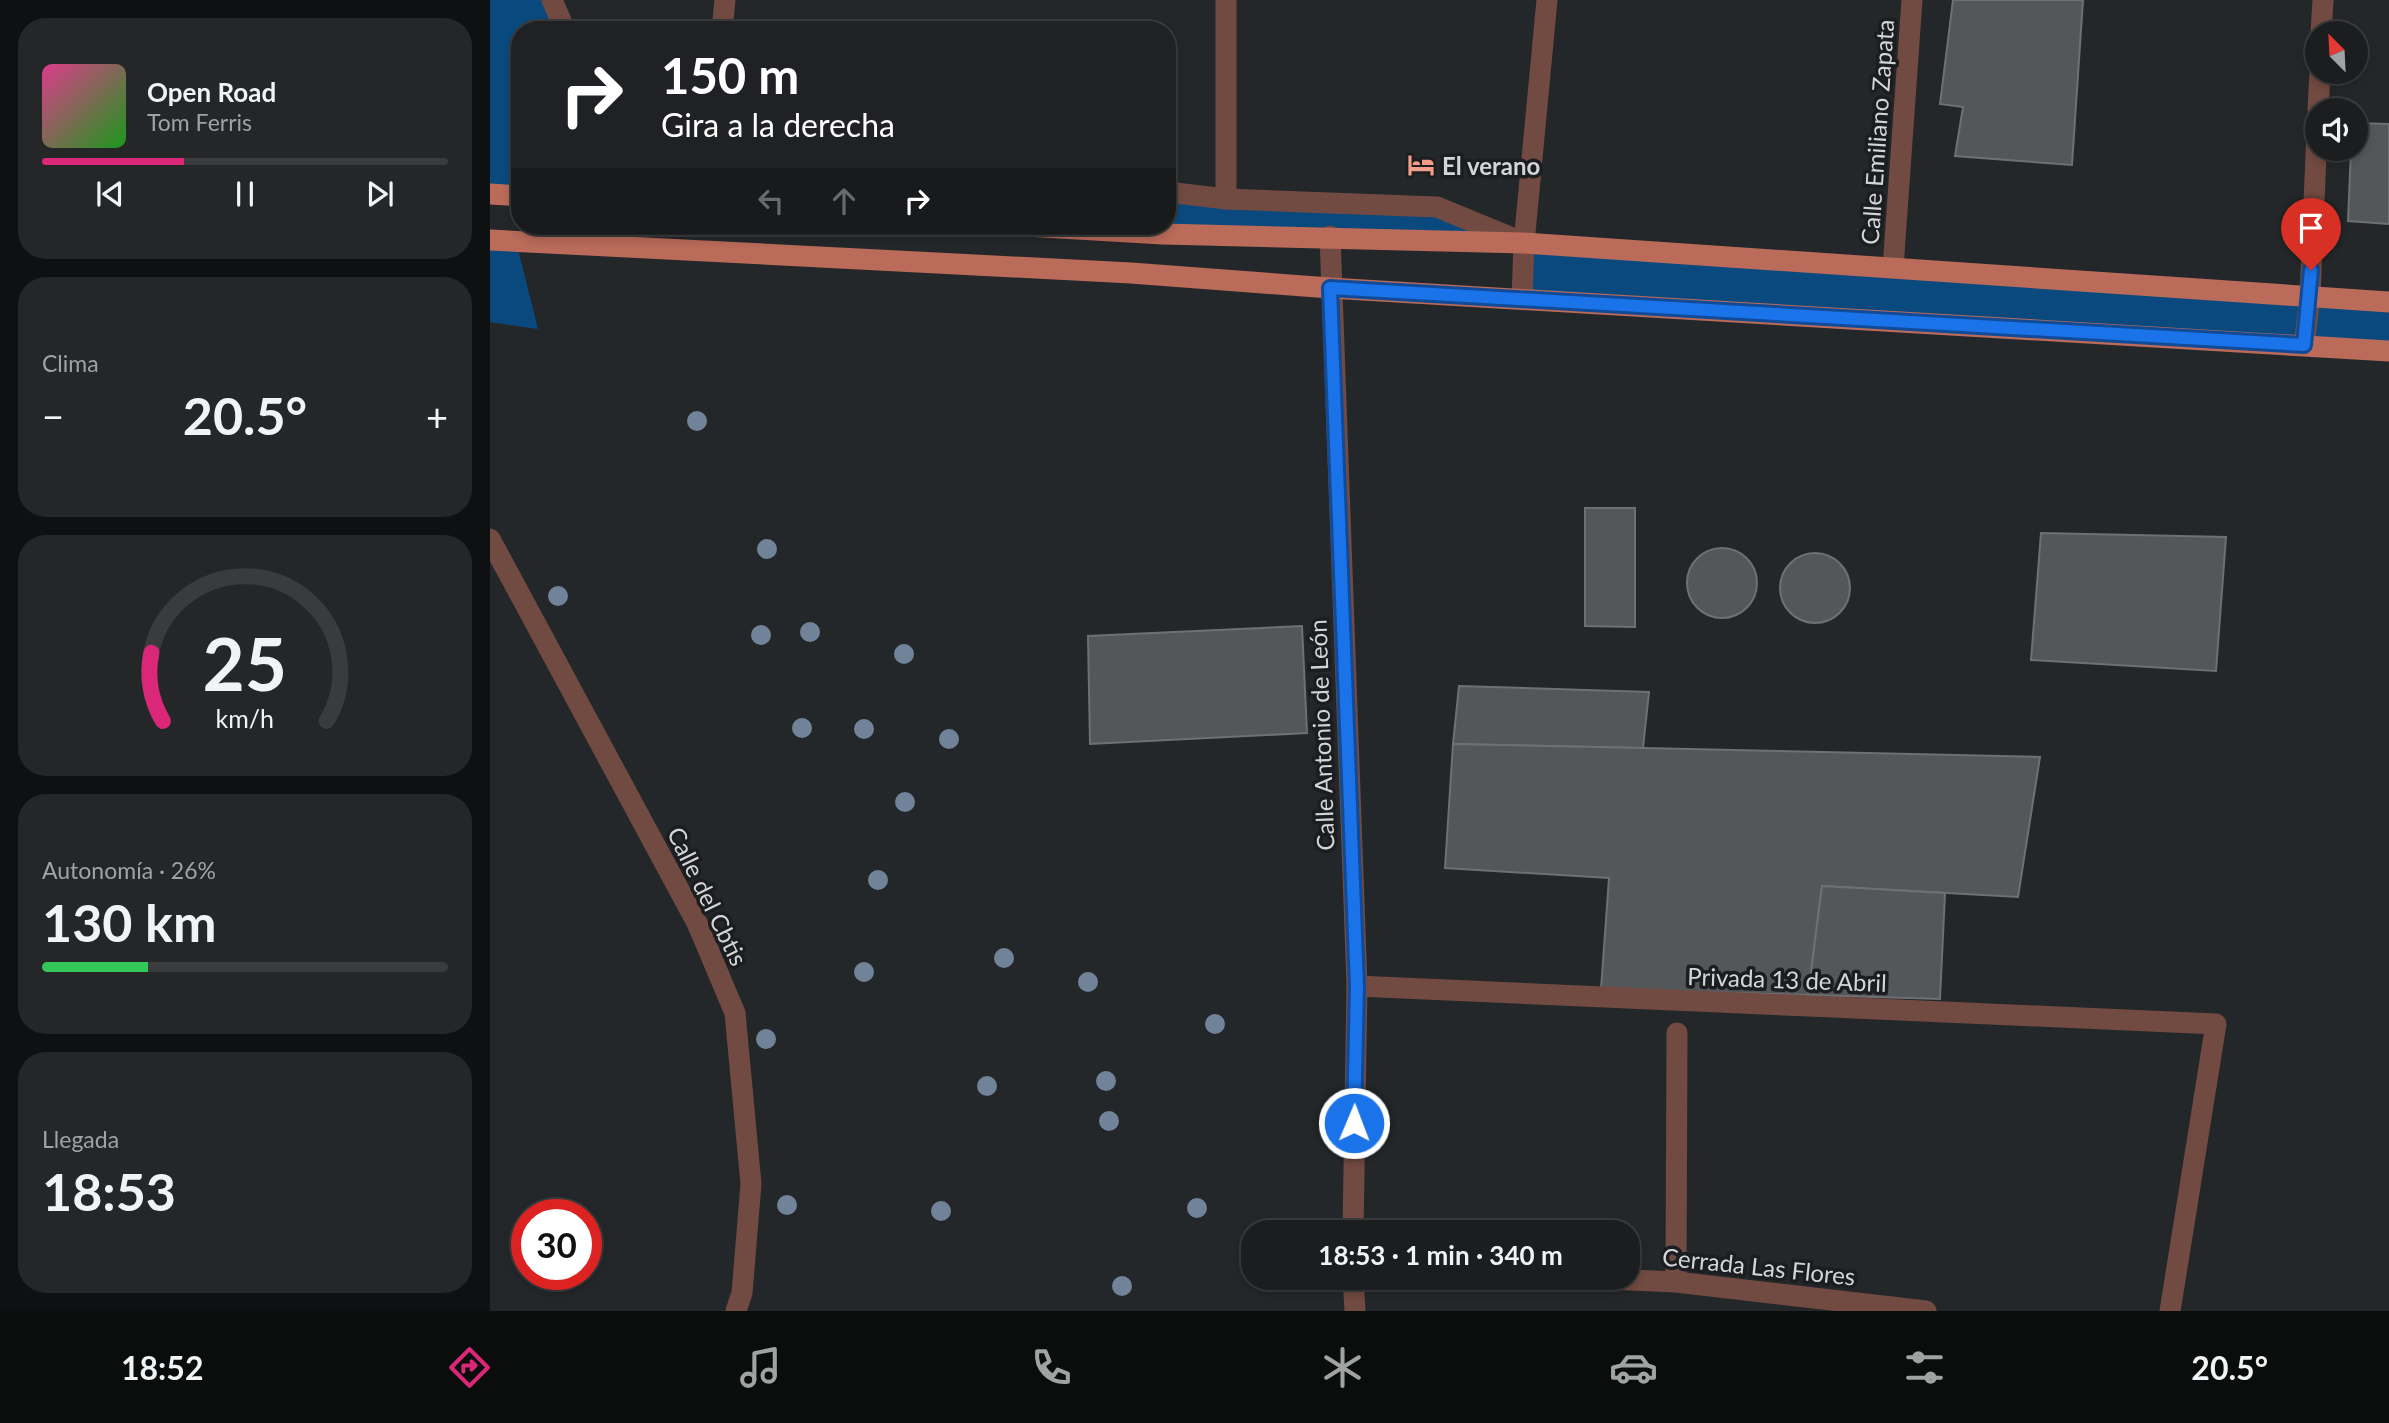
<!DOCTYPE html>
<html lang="es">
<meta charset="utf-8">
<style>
:root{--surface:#1b1d1f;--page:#242628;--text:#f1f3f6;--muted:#a0a2a4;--line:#393b3d;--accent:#db2777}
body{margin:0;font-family:Lato,sans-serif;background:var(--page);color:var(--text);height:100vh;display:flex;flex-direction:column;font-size:26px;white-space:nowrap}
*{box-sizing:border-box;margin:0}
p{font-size:23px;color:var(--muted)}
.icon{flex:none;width:38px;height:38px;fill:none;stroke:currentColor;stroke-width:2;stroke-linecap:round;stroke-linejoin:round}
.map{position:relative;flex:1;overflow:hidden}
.sheet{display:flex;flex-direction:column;gap:18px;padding:18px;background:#0f1011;width:490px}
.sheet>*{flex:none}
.banner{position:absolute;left:21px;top:21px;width:665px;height:214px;border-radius:28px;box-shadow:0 4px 10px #0003,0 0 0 2px var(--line);background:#202124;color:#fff;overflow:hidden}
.needle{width:46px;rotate:336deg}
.tools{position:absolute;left:1815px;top:21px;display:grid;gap:14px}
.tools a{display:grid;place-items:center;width:63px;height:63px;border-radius:50%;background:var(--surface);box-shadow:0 4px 10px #0003,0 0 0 2px var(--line);font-size:35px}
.speed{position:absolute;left:21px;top:1199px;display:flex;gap:14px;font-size:35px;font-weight:700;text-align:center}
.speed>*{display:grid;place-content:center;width:91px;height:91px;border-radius:50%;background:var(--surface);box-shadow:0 4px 10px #0003,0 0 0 2px var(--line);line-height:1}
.speed .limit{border:10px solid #d22;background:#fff;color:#111}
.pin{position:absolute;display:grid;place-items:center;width:60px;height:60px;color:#fff;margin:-72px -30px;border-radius:50% 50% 50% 0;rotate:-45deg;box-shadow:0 0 7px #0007}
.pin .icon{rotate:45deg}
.me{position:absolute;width:77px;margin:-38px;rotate:1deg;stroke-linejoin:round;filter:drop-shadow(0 0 5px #0008)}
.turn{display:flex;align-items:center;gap:24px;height:147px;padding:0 35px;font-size:32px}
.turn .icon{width:91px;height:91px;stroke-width:2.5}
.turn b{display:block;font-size:49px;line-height:60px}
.lanes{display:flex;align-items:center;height:66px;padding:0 35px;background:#0003;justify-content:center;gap:35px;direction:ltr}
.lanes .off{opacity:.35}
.big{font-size:52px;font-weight:700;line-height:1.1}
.sheet .widget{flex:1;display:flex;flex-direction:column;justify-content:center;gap:10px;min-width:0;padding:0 24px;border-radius:28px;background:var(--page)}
.sheet .dial{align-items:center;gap:0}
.dial svg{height:182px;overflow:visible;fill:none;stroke:var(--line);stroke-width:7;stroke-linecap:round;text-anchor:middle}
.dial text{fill:var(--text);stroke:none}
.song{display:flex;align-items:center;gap:21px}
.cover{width:84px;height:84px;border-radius:10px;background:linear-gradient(135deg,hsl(330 70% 55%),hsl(120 70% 35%))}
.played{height:7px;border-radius:4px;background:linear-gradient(90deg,var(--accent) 35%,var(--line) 35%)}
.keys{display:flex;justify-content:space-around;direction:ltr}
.heat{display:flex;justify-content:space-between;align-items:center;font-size:38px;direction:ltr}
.charge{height:10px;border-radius:5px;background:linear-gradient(90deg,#34c759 26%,var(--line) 0)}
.trip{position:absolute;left:751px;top:1220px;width:399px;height:70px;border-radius:28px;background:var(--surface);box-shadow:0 4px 10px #0003,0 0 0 2px var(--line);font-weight:700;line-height:70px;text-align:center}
.tab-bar{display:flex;height:112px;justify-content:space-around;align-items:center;background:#0b0c0c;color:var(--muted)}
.tab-bar .icon{width:49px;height:49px}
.tab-bar .on{color:var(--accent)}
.tab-bar b{font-size:32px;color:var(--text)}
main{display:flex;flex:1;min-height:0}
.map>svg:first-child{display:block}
.green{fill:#0a497d}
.building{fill:#54575a;stroke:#6e7073;stroke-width:2}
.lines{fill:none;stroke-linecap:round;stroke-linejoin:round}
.minor{stroke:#714a41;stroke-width:21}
.major{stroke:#ba6b59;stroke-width:21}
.tree{fill:#708398}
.route-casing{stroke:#114b97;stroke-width:18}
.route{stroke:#1a73e8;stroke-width:12}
.labels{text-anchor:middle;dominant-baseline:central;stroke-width:7;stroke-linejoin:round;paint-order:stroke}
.street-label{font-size:24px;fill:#d4d5d7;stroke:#1b1d20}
.poi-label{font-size:24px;font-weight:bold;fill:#d4d5d7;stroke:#1b1d20;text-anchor:start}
</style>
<main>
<section class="sheet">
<div class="widget">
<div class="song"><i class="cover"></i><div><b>Open Road</b><p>Tom Ferris</p></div></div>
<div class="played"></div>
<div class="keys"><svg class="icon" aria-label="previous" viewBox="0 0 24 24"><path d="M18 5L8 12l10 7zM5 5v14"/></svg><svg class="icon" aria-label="pause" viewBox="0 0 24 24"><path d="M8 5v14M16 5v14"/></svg><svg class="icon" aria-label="next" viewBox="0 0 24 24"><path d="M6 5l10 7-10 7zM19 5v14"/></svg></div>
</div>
<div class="widget"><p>Clima</p>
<div class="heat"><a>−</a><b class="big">20.5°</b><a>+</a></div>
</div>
<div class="widget dial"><svg viewBox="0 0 100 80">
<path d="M14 69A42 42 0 1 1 86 69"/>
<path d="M14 69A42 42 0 0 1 9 39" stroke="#db2777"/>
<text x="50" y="56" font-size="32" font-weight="700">25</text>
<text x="50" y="72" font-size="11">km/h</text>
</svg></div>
<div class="widget"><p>Autonomía · 26%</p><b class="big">130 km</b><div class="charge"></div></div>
<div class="widget"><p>Llegada</p><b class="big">18:53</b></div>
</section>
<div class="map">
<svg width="1899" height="1311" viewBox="0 0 1899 1311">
<rect width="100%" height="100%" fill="#242729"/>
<g class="green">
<polygon points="0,0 62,0 75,30 30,30 30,196 0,194"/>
<polygon points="677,192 947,207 1034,243 1899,302 1899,351 1032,299 1034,243 677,226"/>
<polygon points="0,240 26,241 48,329 0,322"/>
</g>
<g class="building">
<polygon points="1463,0 1593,0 1582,165 1465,156 1473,107 1450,104"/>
<polygon points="1866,123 1899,124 1899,224 1858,221 1861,149 1866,149"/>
<polygon points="1095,508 1145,508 1145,627 1095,626"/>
<polygon points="1551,533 1736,537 1726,671 1541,660"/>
<circle cx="1232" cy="583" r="35"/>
<circle cx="1325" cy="588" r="35"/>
<polygon points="812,626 817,733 600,744 598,636"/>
<polygon points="969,686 1159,692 1153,748 963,744"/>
<polygon points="963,744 1153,748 1550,757 1528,897 1332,886 1318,995 1111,989 1119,878 955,868"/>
<polygon points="1332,886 1455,893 1450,999 1318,995"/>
</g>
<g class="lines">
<g class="minor">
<polyline points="62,0 75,30"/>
<polyline points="736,0 736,199"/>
<polyline points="232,30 235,0"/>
<polyline points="1831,33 1833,0"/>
<polyline points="1828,110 1830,72"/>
<polyline points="677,192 736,199 947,207 1032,242"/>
<polyline points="840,236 867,986 863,1232"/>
<polyline points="1403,268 1422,0"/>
<polyline points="1032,299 1034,243 1057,0"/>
<polyline points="1814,345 1820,297 1827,131"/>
<polyline points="0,539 207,923 245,1013 261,1184 252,1293 246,1311"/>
<polyline points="867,986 1726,1024 1680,1311"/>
<polyline points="863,1278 865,1311"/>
<polyline points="1096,1278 1186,1282 1436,1311"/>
<polyline points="1186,1282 1187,1033"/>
</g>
<g class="major">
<polyline points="0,194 30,196"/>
<polyline points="536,226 673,234 1034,243 1899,302"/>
<polyline points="0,240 641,273 840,288 1899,351"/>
</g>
</g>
<g class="tree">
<circle cx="207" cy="421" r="10"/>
<circle cx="277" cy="549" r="10"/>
<circle cx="68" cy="596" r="10"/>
<circle cx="320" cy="632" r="10"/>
<circle cx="271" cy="635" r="10"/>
<circle cx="414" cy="654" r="10"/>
<circle cx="312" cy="728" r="10"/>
<circle cx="374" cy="729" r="10"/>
<circle cx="459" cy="739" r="10"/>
<circle cx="415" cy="802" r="10"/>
<circle cx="388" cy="880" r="10"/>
<circle cx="514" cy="958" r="10"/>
<circle cx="374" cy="972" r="10"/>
<circle cx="598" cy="982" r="10"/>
<circle cx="725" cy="1024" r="10"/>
<circle cx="276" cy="1039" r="10"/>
<circle cx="616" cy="1081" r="10"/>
<circle cx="497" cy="1086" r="10"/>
<circle cx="619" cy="1121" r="10"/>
<circle cx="297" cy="1205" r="10"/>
<circle cx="707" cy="1208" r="10"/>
<circle cx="451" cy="1211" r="10"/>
<circle cx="632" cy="1286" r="10"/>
</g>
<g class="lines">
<g class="route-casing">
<polyline id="route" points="864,1123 867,986 840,288 1814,345 1821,270"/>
</g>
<use href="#route" class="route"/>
</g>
<defs>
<g id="hotel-bare" transform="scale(2.1)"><path d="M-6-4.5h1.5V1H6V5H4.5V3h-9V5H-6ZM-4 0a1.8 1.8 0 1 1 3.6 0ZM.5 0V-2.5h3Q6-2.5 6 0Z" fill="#f49e89" stroke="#1b1d20" stroke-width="2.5" paint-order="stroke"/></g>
</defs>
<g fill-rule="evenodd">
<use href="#hotel-bare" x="931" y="165"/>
</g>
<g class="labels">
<g class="street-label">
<text transform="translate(1387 132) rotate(-86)">Calle Emiliano Zapata</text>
<text transform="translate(831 735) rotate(-92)">Calle Antonio de León</text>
<text transform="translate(218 896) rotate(64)">Calle del Cbtis</text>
<text transform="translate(1297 979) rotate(2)">Privada 13 de Abril</text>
<text transform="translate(1269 1266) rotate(6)">Cerrada Las Flores</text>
</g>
<g class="poi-label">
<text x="952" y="165">El verano</text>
</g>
</g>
</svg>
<div class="tools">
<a><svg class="needle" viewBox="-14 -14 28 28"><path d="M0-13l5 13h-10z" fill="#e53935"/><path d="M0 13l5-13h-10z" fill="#a0a2a4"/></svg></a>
<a><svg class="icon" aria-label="sound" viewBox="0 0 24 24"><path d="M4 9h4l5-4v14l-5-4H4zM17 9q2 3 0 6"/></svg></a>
</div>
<div class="speed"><div class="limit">30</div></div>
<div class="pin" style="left:1821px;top:270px;background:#d93025"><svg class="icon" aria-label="arrive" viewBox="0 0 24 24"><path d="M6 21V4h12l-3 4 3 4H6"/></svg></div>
<svg class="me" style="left:864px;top:1123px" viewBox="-20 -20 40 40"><circle r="17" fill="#1a73e8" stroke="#fff" stroke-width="3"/><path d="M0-11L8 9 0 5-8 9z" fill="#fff"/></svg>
<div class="trip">18:53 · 1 min · 340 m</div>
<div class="banner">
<div class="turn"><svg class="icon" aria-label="right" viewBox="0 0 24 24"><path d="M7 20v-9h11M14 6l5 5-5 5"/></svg><div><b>150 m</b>Gira a la derecha</div></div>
<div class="lanes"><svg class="icon off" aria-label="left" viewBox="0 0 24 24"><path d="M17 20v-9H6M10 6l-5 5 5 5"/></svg><svg class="icon off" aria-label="ahead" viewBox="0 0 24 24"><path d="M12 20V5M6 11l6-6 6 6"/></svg><svg class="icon" aria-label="right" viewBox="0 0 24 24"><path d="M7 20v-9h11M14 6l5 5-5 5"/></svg></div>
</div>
</div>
</main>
<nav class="tab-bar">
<b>18:52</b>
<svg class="icon on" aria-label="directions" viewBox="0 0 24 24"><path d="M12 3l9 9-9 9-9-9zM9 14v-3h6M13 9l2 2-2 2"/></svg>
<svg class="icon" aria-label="music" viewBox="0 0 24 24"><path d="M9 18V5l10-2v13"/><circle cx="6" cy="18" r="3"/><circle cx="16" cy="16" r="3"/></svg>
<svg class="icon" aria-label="phone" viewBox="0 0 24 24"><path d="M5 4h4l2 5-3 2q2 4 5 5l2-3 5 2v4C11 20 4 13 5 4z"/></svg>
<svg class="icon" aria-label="climate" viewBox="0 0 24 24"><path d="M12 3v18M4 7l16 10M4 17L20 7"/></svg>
<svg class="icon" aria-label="car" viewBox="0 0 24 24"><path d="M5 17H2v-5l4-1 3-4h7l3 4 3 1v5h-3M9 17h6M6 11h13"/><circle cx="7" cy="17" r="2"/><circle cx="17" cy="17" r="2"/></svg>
<svg class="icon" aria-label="filters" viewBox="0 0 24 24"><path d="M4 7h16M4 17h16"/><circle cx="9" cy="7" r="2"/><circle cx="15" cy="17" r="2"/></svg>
<b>20.5°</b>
</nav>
